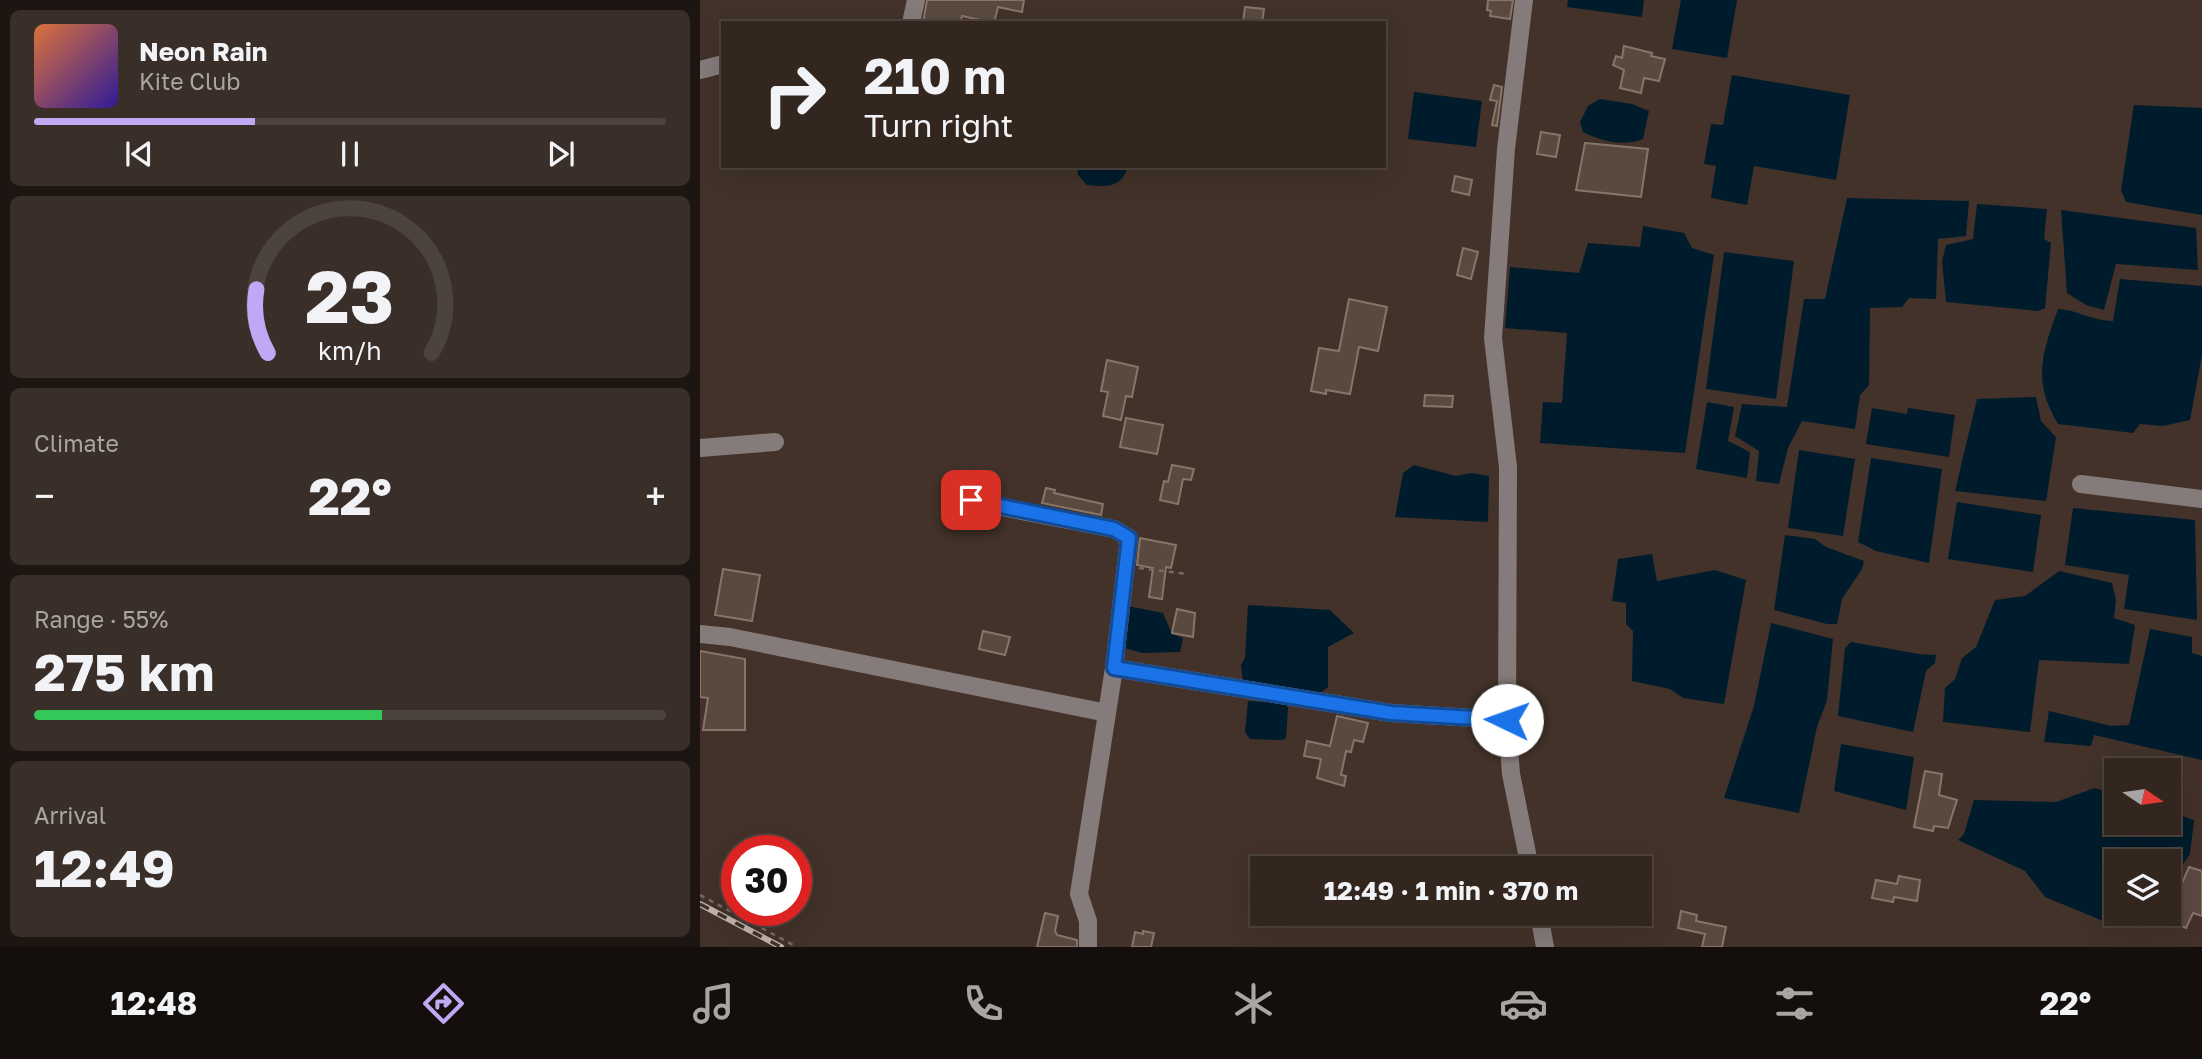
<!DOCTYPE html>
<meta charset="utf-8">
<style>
:root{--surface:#32261f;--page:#3a2e28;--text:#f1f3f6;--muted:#a8a5a4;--line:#4d433d;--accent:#c0a8f4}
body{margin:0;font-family:"Golos Text",sans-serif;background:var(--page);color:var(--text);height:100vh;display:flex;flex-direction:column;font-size:26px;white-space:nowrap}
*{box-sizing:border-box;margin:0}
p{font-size:23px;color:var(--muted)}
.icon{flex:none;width:38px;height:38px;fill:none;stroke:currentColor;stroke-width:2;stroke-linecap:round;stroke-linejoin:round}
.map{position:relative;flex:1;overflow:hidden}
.side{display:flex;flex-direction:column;gap:10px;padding:10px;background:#1c1511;width:700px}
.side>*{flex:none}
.guide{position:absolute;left:21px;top:21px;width:665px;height:147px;border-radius:0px;box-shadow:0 7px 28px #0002,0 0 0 2px var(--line);background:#32261f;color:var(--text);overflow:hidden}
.needle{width:46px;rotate:103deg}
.controls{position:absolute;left:1404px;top:758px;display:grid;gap:14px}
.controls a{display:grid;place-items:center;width:77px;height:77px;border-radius:0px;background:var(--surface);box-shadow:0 7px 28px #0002,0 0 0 2px var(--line);font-size:35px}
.speed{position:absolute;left:21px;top:835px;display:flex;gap:14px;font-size:35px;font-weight:700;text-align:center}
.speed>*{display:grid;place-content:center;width:91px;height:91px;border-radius:50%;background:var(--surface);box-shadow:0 7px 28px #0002,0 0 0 2px var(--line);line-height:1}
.speed .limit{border:10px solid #d22;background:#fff;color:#111}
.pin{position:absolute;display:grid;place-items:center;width:60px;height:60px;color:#fff;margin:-30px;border-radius:14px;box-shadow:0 4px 10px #0006}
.me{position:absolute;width:77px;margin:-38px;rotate:273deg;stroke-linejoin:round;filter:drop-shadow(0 0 5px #0008)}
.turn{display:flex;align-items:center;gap:24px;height:147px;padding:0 28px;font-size:32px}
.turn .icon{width:91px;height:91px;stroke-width:2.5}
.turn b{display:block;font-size:49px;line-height:60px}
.big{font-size:52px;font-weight:700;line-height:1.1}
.side .widget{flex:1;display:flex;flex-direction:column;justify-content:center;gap:10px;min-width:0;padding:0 24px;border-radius:10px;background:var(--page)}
.side .dial{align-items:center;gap:0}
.dial svg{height:182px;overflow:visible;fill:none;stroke:var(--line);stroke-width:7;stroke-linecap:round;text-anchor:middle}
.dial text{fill:var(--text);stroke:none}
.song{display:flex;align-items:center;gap:21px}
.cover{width:84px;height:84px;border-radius:10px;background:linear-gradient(135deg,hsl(20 70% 55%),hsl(250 70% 35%))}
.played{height:7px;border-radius:4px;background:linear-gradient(90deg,var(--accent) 35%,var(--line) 35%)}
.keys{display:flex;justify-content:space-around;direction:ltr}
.heat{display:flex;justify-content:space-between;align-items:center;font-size:38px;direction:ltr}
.charge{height:10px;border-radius:5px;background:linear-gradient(90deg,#34c759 55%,var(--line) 0)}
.trip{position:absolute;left:550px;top:856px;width:402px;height:70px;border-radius:0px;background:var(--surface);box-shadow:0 7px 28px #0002,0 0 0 2px var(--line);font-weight:700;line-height:70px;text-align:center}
.tabs{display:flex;height:112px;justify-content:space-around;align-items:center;background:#140f0c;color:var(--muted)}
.tabs .icon{width:49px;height:49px}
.tabs .selected{color:var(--accent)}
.tabs b{font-size:32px;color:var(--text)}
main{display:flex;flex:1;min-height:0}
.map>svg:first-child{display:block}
.water{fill:#001c2c}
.building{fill:#5a493f;stroke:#88756a;stroke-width:2}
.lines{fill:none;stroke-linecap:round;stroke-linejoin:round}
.path{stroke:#796a62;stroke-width:2.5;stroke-dasharray:5 5;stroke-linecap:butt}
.minor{stroke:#867b7b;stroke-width:18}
.rail-casing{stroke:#c1b5ae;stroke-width:6}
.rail{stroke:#423229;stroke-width:3.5;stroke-dasharray:10;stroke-linecap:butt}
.route-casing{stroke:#114b97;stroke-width:18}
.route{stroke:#1a73e8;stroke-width:12}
</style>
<main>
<section class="side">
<div class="widget">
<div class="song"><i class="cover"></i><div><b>Neon Rain</b><p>Kite Club</p></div></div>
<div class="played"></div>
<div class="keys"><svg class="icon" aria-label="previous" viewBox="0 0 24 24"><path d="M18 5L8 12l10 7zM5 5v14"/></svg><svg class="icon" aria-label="pause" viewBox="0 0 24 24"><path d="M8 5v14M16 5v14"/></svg><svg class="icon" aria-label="next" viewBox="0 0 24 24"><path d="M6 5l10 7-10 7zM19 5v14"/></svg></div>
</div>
<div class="widget dial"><svg viewBox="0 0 100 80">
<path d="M14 69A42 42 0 1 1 86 69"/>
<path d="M14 69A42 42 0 0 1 9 41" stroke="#c0a8f4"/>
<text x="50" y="56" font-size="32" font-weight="700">23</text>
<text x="50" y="72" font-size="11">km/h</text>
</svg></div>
<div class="widget"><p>Climate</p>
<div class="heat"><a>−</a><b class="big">22°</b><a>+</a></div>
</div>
<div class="widget"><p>Range · 55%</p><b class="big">275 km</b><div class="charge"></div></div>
<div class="widget"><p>Arrival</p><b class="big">12:49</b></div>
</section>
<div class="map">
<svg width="1502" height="947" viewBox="0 0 1502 947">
<rect width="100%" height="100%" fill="#423229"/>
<g class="water">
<polygon points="868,0 944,0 942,17 867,7"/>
<polygon points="981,0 1037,0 1027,58 972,49"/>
<polygon points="1032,75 1150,95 1136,180 1054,166 1047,205 1011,198 1016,166 1004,164 1011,124 1023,125"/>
<polygon points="714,92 782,101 776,147 708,139"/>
<path d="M900,99L932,104L949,111L943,139C924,147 901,141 883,132L880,122L888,106Z"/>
<polygon points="1434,105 1502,108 1502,215 1426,202 1421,190"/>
<path d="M377,166H428C422,188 407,187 387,185L378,175Z"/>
<polygon points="1147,198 1269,201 1266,236 1238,239 1236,299 1209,298 1202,307 1170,308 1169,385 1160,395 1155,429 1102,421 1088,448 1079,484 1056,481 1059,451 1035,436 1042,404 1087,407 1104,299 1125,299"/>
<polygon points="1277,204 1347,209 1344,239 1351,243 1345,308 1338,311 1246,302 1242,261 1246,245 1273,239"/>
<polygon points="1361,210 1496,228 1498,270 1416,264 1404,310 1386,305 1367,293"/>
<polygon points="943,226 984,233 992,248 1014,255 985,453 840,443 843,402 862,403 867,333 805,328 810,267 879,273 888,243 940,247"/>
<polygon points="1024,252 1094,261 1076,399 1006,389"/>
<path d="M1420,279L1502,286V355L1490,420L1463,426L1440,424L1433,433L1358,424C1332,380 1342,354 1358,309C1378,310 1393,321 1413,321Z"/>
<polygon points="1336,397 1341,421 1356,437 1346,501 1255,491 1277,399"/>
<polygon points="1007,402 1034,407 1028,441 1050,452 1047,478 996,469"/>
<polygon points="1172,408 1207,414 1208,408 1255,415 1249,457 1166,444"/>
<polygon points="1099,450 1155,459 1143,536 1088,528"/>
<polygon points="1171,458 1242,469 1229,563 1176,551 1158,542"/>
<polygon points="714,465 756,476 771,473 789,476 788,522 695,517 703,473"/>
<polygon points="1257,502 1341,515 1333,572 1248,559"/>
<polygon points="1373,508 1495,520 1497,620 1424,609 1429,575 1365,565"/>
<polygon points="1085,535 1115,539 1126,547 1164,561 1162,569 1142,599 1137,624 1127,624 1074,610"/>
<polygon points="952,554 957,581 1015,570 1046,580 1024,704 983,698 970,689 932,681 933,631 926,624 926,603 912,601 918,559"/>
<polygon points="1359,571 1412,583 1416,600 1414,618 1435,625 1429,664 1339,660 1330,732 1243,722 1245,688 1255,679 1262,658 1276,647 1295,600 1325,596"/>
<polygon points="548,605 630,610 654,633 628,647 628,687 617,696 543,683 541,665 545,658"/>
<polygon points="428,606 463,613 472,634 483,638 480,652 442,653 424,648"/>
<polygon points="1071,623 1133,639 1127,700 1117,727 1099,813 1024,798 1054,706"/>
<polygon points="1450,629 1492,637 1492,653 1502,656 1502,760 1394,735 1391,746 1344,742 1349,711 1411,726 1429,725"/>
<polygon points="1151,642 1219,654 1236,655 1235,663 1226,671 1213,732 1138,716 1145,648"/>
<polygon points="548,701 585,703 588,708 586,738 582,740 550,739 545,732"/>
<polygon points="1141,744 1214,757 1206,810 1134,791"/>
<polygon points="1395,788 1416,795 1416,822 1468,822 1468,811 1494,820 1490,854 1468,886 1468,861 1416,861 1416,914 1450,914 1442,924 1401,920 1345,897 1325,871 1258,840 1264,834 1274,800 1356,802"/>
</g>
<g class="building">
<polygon points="227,0 324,0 322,12 298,7 294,23 262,16 260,23 223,23"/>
<polygon points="788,0 813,0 810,19 790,16 791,11 787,10"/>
<polygon points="545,7 564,9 562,23 543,23"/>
<polygon points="924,46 952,53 951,56 965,59 959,81 944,78 941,93 920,88 924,70 913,65 916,56 922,58"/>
<polygon points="794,85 802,87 797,126 792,125 797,101 790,100"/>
<polygon points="841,132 860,135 856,157 837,154"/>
<polygon points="885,143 948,149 941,197 876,190"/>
<polygon points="755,176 772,180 769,195 752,191"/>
<polygon points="763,248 778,252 771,279 757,275"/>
<polygon points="649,299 687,307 678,351 659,347 650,394 626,390 626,394 611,391 619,348 639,351"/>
<polygon points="407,360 438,367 432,397 426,396 421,420 403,416 408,392 401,391"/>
<polygon points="725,395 753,396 752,407 724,406"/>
<polygon points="426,418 463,425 457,454 420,447"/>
<polygon points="472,465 494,469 491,480 483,479 478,504 460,500 464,481 468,482"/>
<polygon points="346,488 355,490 354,493 403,504 401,515 342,503"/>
<polygon points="440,538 476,545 471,568 466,567 462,599 449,597 453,568 437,565"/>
<polygon points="23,569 60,575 52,621 15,615"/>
<polygon points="477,609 495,613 493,637 472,633"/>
<polygon points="283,631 310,637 305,655 279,649"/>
<polygon points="0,651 45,659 45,730 3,730 8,698 0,697"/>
<polygon points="637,716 668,723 663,742 654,740 651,752 646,751 641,775 646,776 644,786 617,778 621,759 604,756 607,741 630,746"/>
<polygon points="1225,771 1242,774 1239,795 1257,800 1248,828 1234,826 1233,831 1214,827"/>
<polygon points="1489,867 1502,871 1502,916 1493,913 1486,928 1468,920 1468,905 1472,907"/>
<polygon points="1199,876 1220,880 1217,901 1194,897 1193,902 1172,898 1176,880 1197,884"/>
<polygon points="981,911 997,915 996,921 1026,927 1022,947 1002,947 1005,934 978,928"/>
<polygon points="345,913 358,916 355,931 357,935 377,940 377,947 337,947"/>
<polygon points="443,931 454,933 451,947 432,947 435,932 443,934"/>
</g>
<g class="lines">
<g class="path">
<polyline points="439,568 487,574"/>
<polyline points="0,895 97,947"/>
</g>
<g class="minor">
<polyline points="824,0 806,149 793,338 808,467 807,720 811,774 830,868"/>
<polyline points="211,23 216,0"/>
<polyline points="0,70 23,64"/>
<polyline points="0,448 75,442"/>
<polyline points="1381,484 1502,499"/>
<polyline points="271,501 414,529 429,538 414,668 691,713 807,720"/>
<polyline points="0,634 30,637 407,713"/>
<polyline points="839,914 845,947"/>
<polyline points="388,947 388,921 379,894 414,668"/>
</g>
<g class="rail-casing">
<polyline id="rail" points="0,904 81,947"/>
</g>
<use href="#rail" class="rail"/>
</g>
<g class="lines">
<g class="route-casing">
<polyline id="route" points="271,500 414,529 429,538 414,668 691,713 807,720"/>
</g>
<use href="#route" class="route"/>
</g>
</svg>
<div class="controls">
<a><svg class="needle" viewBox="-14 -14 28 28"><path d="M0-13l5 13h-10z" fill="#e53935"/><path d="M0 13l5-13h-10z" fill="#a8a5a4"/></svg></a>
<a><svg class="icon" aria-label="layers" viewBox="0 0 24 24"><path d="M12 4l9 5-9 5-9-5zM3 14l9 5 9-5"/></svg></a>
</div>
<div class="speed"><div class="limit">30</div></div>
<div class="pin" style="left:271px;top:500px;background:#d93025"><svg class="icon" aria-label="arrive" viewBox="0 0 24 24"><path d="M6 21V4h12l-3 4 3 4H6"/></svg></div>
<svg class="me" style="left:807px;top:720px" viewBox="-20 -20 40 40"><circle r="19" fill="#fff"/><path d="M0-13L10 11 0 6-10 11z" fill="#1a73e8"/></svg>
<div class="trip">12:49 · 1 min · 370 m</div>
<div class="guide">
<div class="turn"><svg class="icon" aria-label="right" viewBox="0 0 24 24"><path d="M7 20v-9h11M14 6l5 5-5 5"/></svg><div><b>210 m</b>Turn right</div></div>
</div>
</div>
</main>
<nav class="tabs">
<b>12:48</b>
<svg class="icon selected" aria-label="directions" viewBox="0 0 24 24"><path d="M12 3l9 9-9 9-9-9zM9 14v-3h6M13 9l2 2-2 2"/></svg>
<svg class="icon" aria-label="music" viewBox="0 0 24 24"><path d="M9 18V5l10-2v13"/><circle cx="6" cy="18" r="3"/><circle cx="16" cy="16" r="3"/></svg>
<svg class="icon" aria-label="phone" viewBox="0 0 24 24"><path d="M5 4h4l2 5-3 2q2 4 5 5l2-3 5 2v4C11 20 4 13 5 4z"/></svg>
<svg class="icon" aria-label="climate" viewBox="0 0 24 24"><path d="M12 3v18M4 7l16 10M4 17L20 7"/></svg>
<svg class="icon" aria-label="car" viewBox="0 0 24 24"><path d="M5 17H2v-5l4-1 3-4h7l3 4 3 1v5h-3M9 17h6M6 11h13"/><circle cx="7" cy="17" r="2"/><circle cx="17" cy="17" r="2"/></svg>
<svg class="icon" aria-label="filters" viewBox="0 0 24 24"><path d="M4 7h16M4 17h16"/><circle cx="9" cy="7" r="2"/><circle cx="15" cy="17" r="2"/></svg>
<b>22°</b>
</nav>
